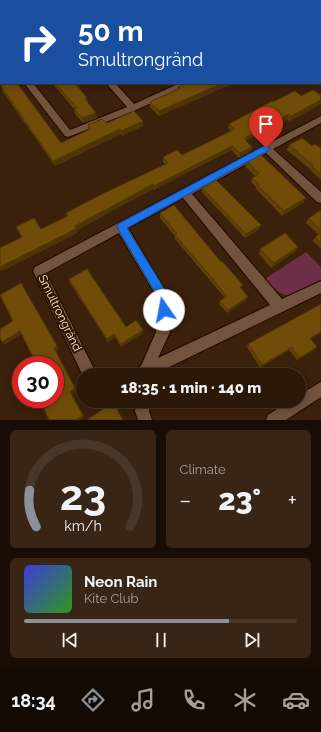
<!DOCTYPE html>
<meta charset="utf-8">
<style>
:root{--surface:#2c1808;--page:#382516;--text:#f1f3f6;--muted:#a6a09c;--line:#483729;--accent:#8c9099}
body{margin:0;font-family:Raleway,sans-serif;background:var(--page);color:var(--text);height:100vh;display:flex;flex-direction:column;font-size:15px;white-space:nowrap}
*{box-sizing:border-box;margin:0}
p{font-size:13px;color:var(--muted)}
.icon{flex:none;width:22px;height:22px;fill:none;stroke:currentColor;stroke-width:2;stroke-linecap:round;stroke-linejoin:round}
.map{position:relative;height:420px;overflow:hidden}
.sheet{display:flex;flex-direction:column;gap:10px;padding:10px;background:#180d04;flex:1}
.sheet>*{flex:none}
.top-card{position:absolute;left:0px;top:0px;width:321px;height:84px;box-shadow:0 2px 10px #0003,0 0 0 1px var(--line);background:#1a4fa0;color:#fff;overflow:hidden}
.speed{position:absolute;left:12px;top:356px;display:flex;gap:8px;font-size:20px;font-weight:700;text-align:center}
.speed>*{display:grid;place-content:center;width:52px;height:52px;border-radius:50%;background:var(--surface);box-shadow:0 2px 10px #0003,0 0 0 1px var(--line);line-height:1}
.speed .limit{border:6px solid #d22;background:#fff;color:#111}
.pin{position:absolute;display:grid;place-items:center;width:34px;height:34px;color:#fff;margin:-41px -17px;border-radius:50% 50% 50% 0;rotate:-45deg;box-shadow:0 0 4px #0007}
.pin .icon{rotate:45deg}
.me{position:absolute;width:44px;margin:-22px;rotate:348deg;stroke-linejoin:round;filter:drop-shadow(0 0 3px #0008)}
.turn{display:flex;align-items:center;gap:14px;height:84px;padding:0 12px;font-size:18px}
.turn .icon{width:52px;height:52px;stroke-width:2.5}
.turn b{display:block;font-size:28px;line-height:34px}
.big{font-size:30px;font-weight:800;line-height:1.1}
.sheet .widget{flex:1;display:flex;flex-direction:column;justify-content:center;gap:6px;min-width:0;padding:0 14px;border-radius:6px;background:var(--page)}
.sheet .dial{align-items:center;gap:0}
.dial svg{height:104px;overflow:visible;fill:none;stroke:var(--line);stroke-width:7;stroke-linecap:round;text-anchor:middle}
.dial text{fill:var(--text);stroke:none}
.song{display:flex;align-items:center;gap:12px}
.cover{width:48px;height:48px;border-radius:6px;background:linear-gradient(135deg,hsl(240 70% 55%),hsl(110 70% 35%))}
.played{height:4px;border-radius:2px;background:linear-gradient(90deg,var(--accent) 75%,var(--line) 75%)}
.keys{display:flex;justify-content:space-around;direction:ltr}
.heat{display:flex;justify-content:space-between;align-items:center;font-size:22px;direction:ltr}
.sheet .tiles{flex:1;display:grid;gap:10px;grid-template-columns:1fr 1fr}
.widget:last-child{grid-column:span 2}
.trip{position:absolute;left:76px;top:368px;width:230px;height:40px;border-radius:20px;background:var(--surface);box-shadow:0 2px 10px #0003,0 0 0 1px var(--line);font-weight:800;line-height:40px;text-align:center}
.tabs{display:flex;height:64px;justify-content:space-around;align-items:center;background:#120a03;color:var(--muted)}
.tabs .icon{width:28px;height:28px}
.tabs .active{color:var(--accent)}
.tabs b{font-size:18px;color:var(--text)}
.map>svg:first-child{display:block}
.green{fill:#6b3048}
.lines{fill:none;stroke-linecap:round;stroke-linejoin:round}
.service-casing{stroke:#210800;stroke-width:2}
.minor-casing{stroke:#210800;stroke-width:2}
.service{fill:#72533d;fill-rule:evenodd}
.minor{fill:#72533d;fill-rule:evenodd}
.wall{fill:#5f4107}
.shaded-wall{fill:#4e3506}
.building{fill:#6f4c08;stroke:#4e3506}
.route{fill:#1a73e8;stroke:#114b97}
.labels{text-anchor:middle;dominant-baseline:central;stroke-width:4;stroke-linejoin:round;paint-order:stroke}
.street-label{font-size:12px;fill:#f5e2d5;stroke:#311702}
</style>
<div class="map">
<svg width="321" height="420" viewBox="0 0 321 420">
<rect width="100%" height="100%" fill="#3b200b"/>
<path class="green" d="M306,252L321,267V284C292,296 289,305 265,279Z"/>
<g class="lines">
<g class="service-casing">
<rect id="service" x="320" y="22" width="1" height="2"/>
</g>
<g class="minor-casing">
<g id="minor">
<polygon points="40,0 50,0 39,1"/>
<polygon points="50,0 58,0 59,1 51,1"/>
<polygon points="132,0 142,0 131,1"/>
<polygon points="301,0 309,0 310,1 302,1"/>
<rect x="320" y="7" width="1" height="5"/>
<rect x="0" y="41" width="1" height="4"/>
<polygon points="24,83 33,83 70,130 127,107 106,83 115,83 134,104 180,83 191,83 190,85 136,110 68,137 65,136"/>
<path d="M321,116V123L273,149L321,192V203L317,202L266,153L192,194L282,299L321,281V293L153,375H131L133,370L141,366L156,332L158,299L119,233L46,273L97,375L83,376L33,271L35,267ZM183,198L270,305L158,358L170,332V298L128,228Z"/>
<polygon points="321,382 321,397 286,420 266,420 268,415 289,401 299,401 299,395"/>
<polygon points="136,401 150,401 149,411 152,420 138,420 135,411"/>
</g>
</g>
<use href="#service" class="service"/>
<use href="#minor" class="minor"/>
</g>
<g class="wall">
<polygon points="52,83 75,83 87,98 88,103 97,118 83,123 75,114 74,109"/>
<polygon points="186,83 234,83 159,116 150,107 150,102 178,89 178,87"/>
<polygon points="1,86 61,143 88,130 88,125 143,121 143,126 122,136 121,134 55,166 3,92"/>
<polygon points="321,95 321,104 290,121 287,119 246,141 252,147 251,151 239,158 231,150 154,190 153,189 110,212 77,230 77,233 1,271 0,269 0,248 41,229 67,216 66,213 165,164 163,162 163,157 182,155 231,131 228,128 229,124 273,102 301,96"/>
<polygon points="289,145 312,146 321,148 321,180 311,171 311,170 287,150"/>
<polygon points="247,161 304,202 282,216 256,189 256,187 251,182 252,178 255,176 245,166"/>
<polygon points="202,188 261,225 259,229 245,238 202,192"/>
<polygon points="321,210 321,249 313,241 315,237 319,235 306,223 309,218"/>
<polygon points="160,213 242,289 241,289 246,300 227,313 219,304 220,301 225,298 175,239 175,236 160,218"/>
<polygon points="260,249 296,251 271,268 259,254"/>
<polygon points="69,279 126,327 143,333 121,347 115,337 108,342 70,283"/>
<polygon points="321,304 321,333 311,339 314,350 297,360 289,350 260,368 247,347 248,344"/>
</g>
<g class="shaded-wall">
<polygon points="171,83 176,83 171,86"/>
<polygon points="223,83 234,83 159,116 159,111"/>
<polygon points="321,100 321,104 290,121 291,116"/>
<polygon points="96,113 97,118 83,123 82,118"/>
<polygon points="289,114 287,119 246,141 244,144 245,138"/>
<polygon points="143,121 143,126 122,136 121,131"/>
<polygon points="120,129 121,134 55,166 53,161"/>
<polygon points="232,146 231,150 154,190 154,186"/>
<polygon points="252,147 251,151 239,158 240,153"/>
<polygon points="153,184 153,189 77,230 77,233 1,271 0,269 0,267 109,208"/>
<polygon points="306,198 304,202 282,216 284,211"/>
<polygon points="261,225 259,229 245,238 246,234"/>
<polygon points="298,247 296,251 271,268 274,263"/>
<polygon points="21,283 59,349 56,351 77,390 72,393 84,417 80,420 76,420 70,392"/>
<polygon points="248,297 246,300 227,313 228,310"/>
<polygon points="143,330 143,333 121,347 121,344"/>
<polygon points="20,331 22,334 4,345 2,342"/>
<polygon points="321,332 321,333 308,341 310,338"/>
<polygon points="114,334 115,337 108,342 107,339"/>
<polygon points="292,347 289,350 260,368 262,365"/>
<polygon points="317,347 314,350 297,360 299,358"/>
</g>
<g class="building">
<polygon points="0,0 13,0 13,1 1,1 1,4 0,3"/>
<polygon points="9,83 17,83 61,143 90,129 88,125 102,119 107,123 134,111 143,121 121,131 120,129 53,161 1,86"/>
<polygon points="55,83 75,83 87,98 85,99 96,113 82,118 74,109 77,108"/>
<polygon points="186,83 223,83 159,111 150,102 180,88 178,87"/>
<polygon points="313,90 321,95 321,100 291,116 289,114 245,138 246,139 245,140 252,147 240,153 232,146 154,186 153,184 109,208 75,226 76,229 0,267 0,248 22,237 16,227 34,218 41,229 68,216 66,213 100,195 168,163 163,157 177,150 182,155 235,129 229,124 272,101 273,102 295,91 301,96"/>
<polygon points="302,138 312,146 315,144 321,148 321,174 312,167 314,166 289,145"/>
<polygon points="260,154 306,198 284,211 257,185 259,184 252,178 259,174 247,161"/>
<polygon points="216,180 261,225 246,234 202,188"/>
<polygon points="174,205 221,262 222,261 243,285 240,287 248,297 228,310 220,301 227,296 175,235 177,234 160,213"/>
<polygon points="321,210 321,230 309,218"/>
<polygon points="285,233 298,247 274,263 260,249"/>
<polygon points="321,233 321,243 315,237"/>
<polygon points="87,269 126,327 136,320 143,330 121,344 114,334 107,339 69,279"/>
<polygon points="21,283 57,346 54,348 75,388 70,392 83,415 76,420 49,420 44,409 52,404 49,399 55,399 55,365 25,365 34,359 20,331 2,342 0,338 0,329 13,321 0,295"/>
<polygon points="321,304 321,332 310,338 317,347 299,358 292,347 262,365 248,344"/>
<polygon points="113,402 123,420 87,420"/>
</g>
<polygon class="route" points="266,145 270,148 269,150 127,228 168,295 169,298 167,313 164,315 160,313 158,310 159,299 118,229 117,226 118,224"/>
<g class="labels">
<g class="street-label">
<text transform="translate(60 313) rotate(64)">Smultrongränd</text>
</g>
</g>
</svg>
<div class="speed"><div class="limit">30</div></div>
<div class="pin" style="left:266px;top:148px;background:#d93025"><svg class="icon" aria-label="arrive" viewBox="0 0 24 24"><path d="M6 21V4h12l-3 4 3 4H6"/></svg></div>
<svg class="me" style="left:164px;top:310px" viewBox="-20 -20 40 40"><circle r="19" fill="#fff"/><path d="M0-13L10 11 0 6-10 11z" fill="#1a73e8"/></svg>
<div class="trip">18:35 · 1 min · 140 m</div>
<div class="top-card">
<div class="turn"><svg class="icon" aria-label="right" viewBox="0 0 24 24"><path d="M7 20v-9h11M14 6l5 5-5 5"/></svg><div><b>50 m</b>Smultrongränd</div></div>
</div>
</div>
<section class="sheet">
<div class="tiles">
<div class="widget dial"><svg viewBox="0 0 100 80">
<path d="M14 69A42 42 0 1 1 86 69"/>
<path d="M14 69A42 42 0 0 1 9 41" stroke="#8c9099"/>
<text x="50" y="56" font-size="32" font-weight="700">23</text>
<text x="50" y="72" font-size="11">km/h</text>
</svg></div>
<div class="widget"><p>Climate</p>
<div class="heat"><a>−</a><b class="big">23°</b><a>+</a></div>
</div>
<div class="widget">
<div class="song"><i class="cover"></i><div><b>Neon Rain</b><p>Kite Club</p></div></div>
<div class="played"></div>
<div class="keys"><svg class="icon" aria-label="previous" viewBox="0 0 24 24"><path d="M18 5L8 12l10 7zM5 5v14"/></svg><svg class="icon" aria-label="pause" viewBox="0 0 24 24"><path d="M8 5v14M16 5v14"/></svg><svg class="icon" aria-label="next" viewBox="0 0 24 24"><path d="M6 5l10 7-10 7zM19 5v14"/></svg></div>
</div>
</div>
</section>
<nav class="tabs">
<b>18:34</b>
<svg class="icon active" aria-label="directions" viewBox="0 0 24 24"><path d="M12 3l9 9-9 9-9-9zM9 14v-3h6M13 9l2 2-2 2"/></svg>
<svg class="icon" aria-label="music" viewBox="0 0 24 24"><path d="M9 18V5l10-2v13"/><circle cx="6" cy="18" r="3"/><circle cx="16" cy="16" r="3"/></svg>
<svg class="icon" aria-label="phone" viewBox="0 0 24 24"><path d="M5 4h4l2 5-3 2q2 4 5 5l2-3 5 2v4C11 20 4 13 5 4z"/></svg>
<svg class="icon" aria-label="climate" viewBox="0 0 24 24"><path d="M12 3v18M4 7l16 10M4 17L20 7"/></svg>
<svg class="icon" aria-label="car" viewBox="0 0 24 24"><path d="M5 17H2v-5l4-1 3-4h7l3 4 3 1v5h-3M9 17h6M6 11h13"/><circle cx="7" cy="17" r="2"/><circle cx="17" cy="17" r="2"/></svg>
</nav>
